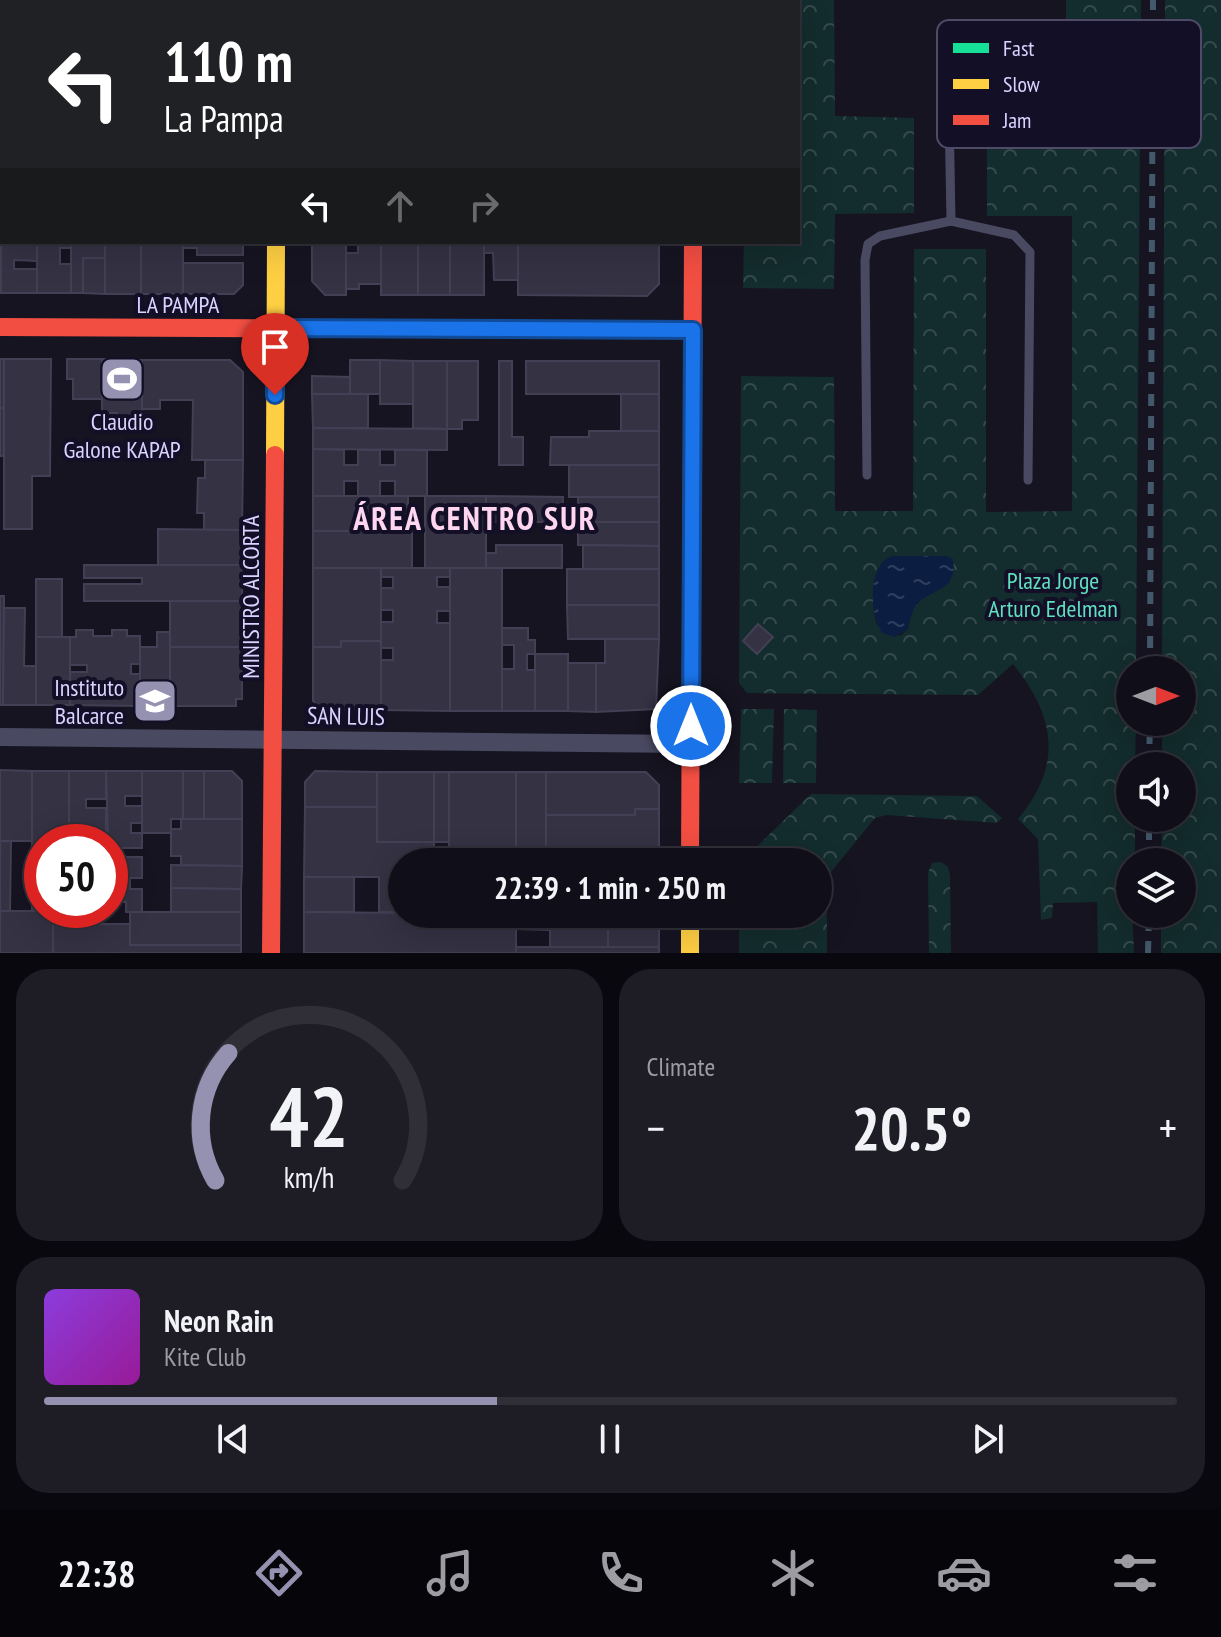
<!DOCTYPE html>
<meta charset="utf-8">
<style>
:root{--surface:#100f19;--page:#1e1d26;--text:#f1f3f6;--muted:#9c9ca2;--line:#302f38;--accent:#9591b1}
body{margin:0;font-family:"PT Sans Narrow",sans-serif;background:var(--page);color:var(--text);height:100vh;display:flex;flex-direction:column;font-size:30px;white-space:nowrap}
*{box-sizing:border-box;margin:0}
p{font-size:26px;color:var(--muted)}
.icon{flex:none;width:44px;height:44px;fill:none;stroke:currentColor;stroke-width:2;stroke-linecap:round;stroke-linejoin:round}
.map{position:relative;height:953px;overflow:hidden}
.details{display:flex;flex-direction:column;gap:16px;padding:16px;background:#09080e;flex:1}
.details>*{flex:none}
.banner{position:absolute;left:0px;top:0px;width:800px;height:244px;box-shadow:0 8px 32px #0002,0 0 0 2px var(--line);background:#202124;color:#fff;overflow:hidden}
.needle{width:52px;rotate:90deg}
.controls{position:absolute;left:1116px;top:656px;display:grid;gap:16px}
.controls a{display:grid;place-items:center;width:80px;height:80px;border-radius:50%;background:var(--surface);box-shadow:0 8px 32px #0002,0 0 0 2px var(--line);font-size:40px}
.speed{position:absolute;left:24px;top:824px;display:flex;gap:16px;font-size:40px;font-weight:700;text-align:center}
.speed>*{display:grid;place-content:center;width:104px;height:104px;border-radius:50%;background:var(--surface);box-shadow:0 8px 32px #0002,0 0 0 2px var(--line);line-height:1}
.speed .limit{border:12px solid #d22;background:#fff;color:#111}
.pin{position:absolute;display:grid;place-items:center;width:68px;height:68px;color:#fff;margin:-82px -34px;border-radius:50% 50% 50% 0;rotate:-45deg;box-shadow:0 0 8px #0007}
.pin .icon{rotate:45deg}
.me{position:absolute;width:88px;margin:-44px;rotate:0deg;stroke-linejoin:round;filter:drop-shadow(0 0 6px #0008)}
.turn{display:flex;align-items:center;gap:28px;height:168px;padding:0 32px;font-size:36px}
.turn .icon{width:104px;height:104px;stroke-width:2.5}
.turn b{display:block;font-size:56px;line-height:68px}
.lanes{display:flex;align-items:center;height:76px;padding:0 32px;background:#0003;justify-content:center;gap:40px;direction:ltr}
.lanes .off{opacity:.35}
.big{font-size:60px;font-weight:700;line-height:1.1}
.details .card{flex:1;display:flex;flex-direction:column;justify-content:center;gap:12px;min-width:0;padding:0 28px;border-radius:32px;background:var(--page)}
.details .dial{align-items:center;gap:0}
.dial svg{height:208px;overflow:visible;fill:none;stroke:var(--line);stroke-width:7;stroke-linecap:round;text-anchor:middle}
.dial text{fill:var(--text);stroke:none}
.song{display:flex;align-items:center;gap:24px}
.cover{width:96px;height:96px;border-radius:12px;background:linear-gradient(135deg,hsl(270 70% 55%),hsl(300 70% 35%))}
.played{height:8px;border-radius:4px;background:linear-gradient(90deg,var(--accent) 40%,var(--line) 40%)}
.keys{display:flex;justify-content:space-around;direction:ltr}
.heat{display:flex;justify-content:space-between;align-items:center;font-size:44px;direction:ltr}
.details .tiles{flex:1;display:grid;gap:16px;grid-template-columns:1fr 1fr}
.card:last-child{grid-column:span 2}
.trip{position:absolute;left:388px;top:848px;width:444px;height:80px;border-radius:40px;background:var(--surface);box-shadow:0 8px 32px #0002,0 0 0 2px var(--line);font-weight:700;line-height:80px;text-align:center}
.tabs{display:flex;height:128px;justify-content:space-around;align-items:center;background:#06060a;color:var(--muted)}
.tabs .icon{width:56px;height:56px}
.tabs .current{color:var(--accent)}
.tabs b{font-size:36px;color:var(--text)}
.map>svg:first-child{display:block}
.park{fill:url(#park-crowns);fill-rule:evenodd}
.water{fill:url(#water-ripples)}
.building{fill:#343243;stroke:#433f54;stroke-width:2}
.lines{fill:none;stroke-linecap:round;stroke-linejoin:round}
.lane{stroke:#4a4962;stroke-width:9}
.street{stroke:#4a4962;stroke-width:18}
.fast{stroke:#16e098;stroke-width:18}
.slow{stroke:#ffcf43;stroke-width:18}
.jam{stroke:#f24e42;stroke-width:18}
.rail{stroke:#43596b;stroke-width:6;stroke-dasharray:12 10;stroke-linecap:butt}
.route-casing{stroke:#114b97;stroke-width:20}
.route{stroke:#1a73e8;stroke-width:14}
.labels{text-anchor:middle;dominant-baseline:central;stroke-width:8;stroke-linejoin:round;paint-order:stroke}
.street-label{font-size:24px;fill:#d9d4ff;stroke:#130f26}
.poi-label{font-size:24px;fill:#d9d4ff;stroke:#130f26}
.park-label{font-size:24px;fill:#5fe0c0;stroke:#130f26}
.district-label{font-size:32px;font-weight:bold;letter-spacing:2px;fill:#ffd6f0;stroke:#130f26}
.key{fill:#130f26;stroke:#4e4a67;stroke-width:2}
.key-label{font-size:22px;fill:#d9d4ff}
</style>
<div class="map">
<svg width="1221" height="953" viewBox="0 0 1221 953">
<defs>
<pattern id="park-crowns" width="20" height="18" patternUnits="userSpaceOnUse" patternTransform="scale(2)"><rect width="20" height="18" fill="#132c2d"/><path d="M2 6a3 3 0 1 1 6 0M12 15a3 3 0 1 1 6 0" fill="none" stroke="#354a4c"/></pattern>
<pattern id="water-ripples" width="26" height="14" patternUnits="userSpaceOnUse" patternTransform="scale(2)"><rect width="26" height="14" fill="#0b1e41"/><path d="M2 4q2-2 4 0t4 0M15 11q2-2 4 0t4 0" fill="none" stroke="#2e3e5e"/></pattern>
</defs>
<rect width="100%" height="100%" fill="#161421"/>
<g class="park">
<polygon points="747,0 834,0 835,116 914,118 914,213 835,214 834,289 743,288 744,242 798,242 798,2"/>
<path d="M1066,0H1141L1136,670H1130V722H1136L1135,766H1130V818H1135V862H1130L1134,953H1098L1097,902L1053,903L1052,918L1041,920L1038,839L1018,819C1063,765 1056,717 1013,664L978,695L747,693L739,683L741,376L834,377L835,511H913L914,249H986V512L1072,511V216H987V120L1058,121L1066,114ZM892,556H946L954,567C949,592 927,586 915,605C909,613 910,620 908,629L900,636L877,625C871,605 869,565 892,556Z"/>
<polygon points="1165,0 1221,0 1221,953 1161,953 1161,914 1182,914 1182,862 1161,862 1162,818 1182,818 1182,766 1162,766 1162,722 1182,722 1182,670 1162,670"/>
<polygon points="741,709 774,709 772,783 739,783"/>
<polygon points="784,709 817,710 816,783 783,783"/>
<polygon points="811,794 977,796 1002,818 997,823 887,815 875,818 831,872 827,883 827,953 739,953 739,914 818,914 818,862 741,862"/>
<polygon points="941,862 948,867 950,875 951,953 929,953 928,873 932,863"/>
</g>
<path class="water" d="M892,556H946L953,559L954,571L949,583C922,603 916,593 908,629L895,637L882,633C870,614 867,565 892,556Z"/>
<g class="building">
<rect x="313" y="0" width="88" height="2"/>
<polygon points="0,16 2,17 2,154 0,154"/>
<polygon points="1,228 2,242 37,242 37,261 14,260 14,269 37,269 37,293 1,293"/>
<polygon points="37,242 71,242 71,248 60,248 60,264 71,264 71,293 37,293"/>
<polygon points="71,242 105,242 105,258 83,258 83,293 71,293"/>
<rect x="105" y="242" width="36" height="52"/>
<rect x="141" y="242" width="42" height="52"/>
<polygon points="183,242 243,242 243,255 197,255 197,248 183,248"/>
<polygon points="312,242 346,242 346,295 325,295 312,281"/>
<rect x="381" y="242" width="37" height="53"/>
<rect x="418" y="242" width="32" height="53"/>
<polygon points="484,242 518,243 518,280 494,280 493,253 484,253"/>
<polygon points="659,242 659,284 647,296 518,295 518,242"/>
<polygon points="358,245 381,245 381,284 359,284 359,289 346,289 346,253 358,253"/>
<rect x="450" y="245" width="34" height="50"/>
<polygon points="83,258 105,258 105,294 83,293"/>
<polygon points="183,263 243,263 243,285 234,294 183,294"/>
<rect x="0" y="359" width="4" height="49"/>
<polygon points="4,359 51,359 50,476 32,476 32,529 4,529"/>
<polygon points="67,359 102,359 102,399 73,399 73,379 67,379"/>
<polygon points="102,359 142,360 142,422 117,422 117,413 102,413"/>
<polygon points="142,360 230,360 243,372 243,460 192,460 193,400 160,400 160,409 142,409"/>
<rect x="350" y="360" width="30" height="34"/>
<polygon points="380,360 413,361 413,404 380,404"/>
<polygon points="413,361 447,361 447,429 413,428"/>
<polygon points="447,361 478,361 478,420 462,420 462,429 447,429"/>
<polygon points="499,361 512,361 512,437 523,437 523,465 499,465"/>
<rect x="526" y="361" width="133" height="33"/>
<polygon points="312,376 350,377 350,394 312,394"/>
<polygon points="312,394 368,394 368,428 313,428"/>
<rect x="621" y="394" width="38" height="37"/>
<rect x="0" y="408" width="4" height="48"/>
<polygon points="313,428 447,429 447,450 313,449"/>
<polygon points="589,431 659,431 659,465 550,465 551,437 589,437"/>
<polygon points="313,449 344,450 344,465 358,465 358,450 380,450 380,465 395,465 395,450 427,450 427,496 395,496 395,481 380,481 380,496 358,496 358,481 344,481 344,496 313,496"/>
<polygon points="205,460 243,460 242,530 204,530 204,513 197,513 198,478 205,478"/>
<rect x="569" y="465" width="90" height="32"/>
<rect x="313" y="496" width="95" height="35"/>
<rect x="425" y="496" width="61" height="72"/>
<polygon points="486,496 563,497 562,522 486,522"/>
<rect x="578" y="497" width="81" height="25"/>
<polygon points="578,522 659,522 659,546 578,545"/>
<polygon points="158,529 242,530 242,565 158,565"/>
<rect x="313" y="531" width="99" height="37"/>
<polygon points="496,545 562,545 562,568 486,568 486,553 496,553"/>
<polygon points="583,545 659,546 659,569 583,569"/>
<polygon points="84,565 242,565 242,601 84,601 84,584 142,584 142,578 84,578"/>
<polygon points="313,568 381,568 381,641 341,641 341,647 313,647"/>
<polygon points="381,568 450,568 450,577 437,577 437,587 450,587 450,611 437,611 437,623 450,623 450,711 381,710 381,660 393,660 393,648 381,648 381,622 393,622 393,610 381,610 381,588 393,588 393,577 381,577"/>
<rect x="450" y="568" width="52" height="143"/>
<rect x="567" y="569" width="92" height="36"/>
<rect x="36" y="579" width="26" height="58"/>
<polygon points="0,596 4,596 3,705 0,705"/>
<rect x="170" y="601" width="72" height="46"/>
<polygon points="567,605 659,605 659,639 568,639"/>
<polygon points="4,608 25,608 24,666 36,666 36,705 3,705"/>
<polygon points="758,624 773,637 757,654 743,641"/>
<polygon points="502,628 528,628 528,640 535,640 535,654 527,654 527,670 535,670 535,711 502,711 502,669 514,669 514,645 502,645"/>
<polygon points="76,630 93,630 93,636 112,636 112,630 127,630 127,636 140,636 140,664 131,664 131,674 140,674 140,706 70,705 70,672 87,672 87,665 70,665 70,637 76,637"/>
<polygon points="157,632 170,632 170,706 140,706 140,647 157,647"/>
<rect x="36" y="637" width="34" height="68"/>
<polygon points="605,639 659,639 656,709 596,712 596,663 605,663"/>
<polygon points="341,641 381,641 381,710 322,710 313,701 313,647 341,647"/>
<polygon points="170,647 242,647 242,699 236,699 236,706 170,706"/>
<rect x="535" y="654" width="33" height="57"/>
<polygon points="568,663 596,663 596,712 568,711"/>
<polygon points="0,770 32,771 32,841 0,841"/>
<polygon points="32,771 69,771 69,842 42,842 42,910 69,912 32,911"/>
<polygon points="69,771 106,771 106,799 86,799 86,808 106,808 106,833 94,833 94,842 69,842"/>
<polygon points="106,771 142,771 142,796 125,796 125,806 142,806 142,823 131,823 131,833 142,833 142,848 110,848 110,857 142,857 142,878 130,878 130,889 142,889 142,912 126,912 126,902 110,902"/>
<polygon points="142,771 183,771 183,819 171,819 171,833 142,833"/>
<rect x="183" y="771" width="21" height="48"/>
<polygon points="204,771 232,771 242,781 242,819 204,819"/>
<polygon points="315,771 377,772 377,807 305,807 305,782"/>
<rect x="377" y="772" width="57" height="70"/>
<rect x="434" y="772" width="15" height="70"/>
<rect x="449" y="772" width="67" height="90"/>
<rect x="516" y="772" width="30" height="90"/>
<polygon points="546,772 646,772 659,785 659,809 635,809 635,815 546,815"/>
<polygon points="305,807 377,807 377,842 434,842 434,862 402,862 402,912 379,912 379,877 304,877"/>
<polygon points="635,809 659,809 659,847 546,847 546,815 635,815"/>
<polygon points="181,819 242,819 242,866 181,865 181,856 171,856 171,829 181,829"/>
<polygon points="0,841 11,841 10,911 0,911"/>
<rect x="588" y="847" width="71" height="15"/>
<polygon points="171,865 242,866 241,889 171,888"/>
<rect x="304" y="877" width="50" height="35"/>
<polygon points="171,888 241,889 241,912 171,912"/>
<rect x="0" y="911" width="53" height="42"/>
<rect x="130" y="912" width="111" height="33"/>
<polygon points="304,912 516,914 516,953 304,953"/>
<polygon points="516,914 608,914 608,947 550,947 550,930 516,929"/>
<rect x="608" y="914" width="51" height="33"/>
<polygon points="53,924 130,924 130,945 241,945 241,953 53,953"/>
<rect x="516" y="947" width="143" height="6"/>
</g>
<g class="lines">
<g class="lane">
<polyline points="949,109 951,221 1014,235 1030,252 1028,480"/>
<polyline points="867,475 865,260 868,244 880,236 951,221"/>
</g>
<g class="street">
<polyline points="277,2 277,0"/>
<polyline points="712,2 713,0"/>
<polyline points="0,737 691,744"/>
</g>
<polyline class="fast" points="405,329 693,330"/>
<g class="slow">
<polyline points="275,455 276,242"/>
<polyline points="690,914 690,953"/>
</g>
<g class="jam">
<polyline points="695,0 695,2"/>
<polyline points="0,327 405,329"/>
<polyline points="690,862 693,242"/>
<polyline points="271,953 275,455"/>
</g>
<g class="rail">
<polyline points="1150,670 1153,0"/>
<polyline points="1149,766 1150,722"/>
<polyline points="1149,862 1149,818"/>
<polyline points="1148,953 1149,914"/>
</g>
</g>
<g class="lines">
<g class="route-casing">
<polyline id="route" points="275,395 275,328 693,330 691,726"/>
</g>
<use href="#route" class="route"/>
</g>
<defs>
<g id="stadium-square" transform="scale(2.3)"><rect x="-9" y="-9" width="18" height="18" rx="4" fill="#9591b1" stroke="#130f26"/><path d="M0-5a6.5 5 0 1 0 0 10a6.5 5 0 1 0 0-10ZM-3.5-1.8h7v3.6h-7Z" fill="#fff"/></g>
<g id="university-square" transform="scale(2.3)"><rect x="-9" y="-9" width="18" height="18" rx="4" fill="#9591b1" stroke="#130f26"/><path d="M0-5L7-2L0 1L-7-2ZM-4 1L0 2.5L4 1V4Q0 6-4 4Z" fill="#fff"/></g>
</defs>
<g fill-rule="evenodd">
<use href="#stadium-square" x="122" y="379"/>
<use href="#university-square" x="155" y="701"/>
</g>
<g class="labels">
<g class="street-label">
<text x="178" y="304">LA PAMPA</text>
<text transform="translate(250 597) rotate(-90)">MINISTRO ALCORTA</text>
<text transform="translate(346 716) rotate(1)">SAN LUIS</text>
</g>
<g class="poi-label">
<text x="122" y="421">Claudio<tspan x="122" dy="28">Galone KAPAP</tspan></text>
<text x="124" y="687" text-anchor="end">Instituto<tspan x="124" dy="28">Balcarce</tspan></text>
</g>
<g class="park-label">
<text x="1053" y="580">Plaza Jorge<tspan x="1053" dy="28">Arturo Edelman</tspan></text>
</g>
<g class="district-label">
<text x="475" y="518">ÁREA CENTRO SUR</text>
</g>
</g>
<rect x="937" y="20" width="264" height="128" rx="12" class="key"/>
<rect x="953" y="43" width="36" height="10" fill="#16e098"/>
<rect x="953" y="79" width="36" height="10" fill="#ffcf43"/>
<rect x="953" y="115" width="36" height="10" fill="#f24e42"/>
<g class="key-label">
<text x="1003" y="56">Fast</text>
<text x="1003" y="92">Slow</text>
<text x="1003" y="128">Jam</text>
</g>
</svg>
<div class="controls">
<a><svg class="needle" viewBox="-14 -14 28 28"><path d="M0-13l5 13h-10z" fill="#e53935"/><path d="M0 13l5-13h-10z" fill="#9c9ca2"/></svg></a>
<a><svg class="icon" aria-label="sound" viewBox="0 0 24 24"><path d="M4 9h4l5-4v14l-5-4H4zM17 9q2 3 0 6"/></svg></a>
<a><svg class="icon" aria-label="layers" viewBox="0 0 24 24"><path d="M12 4l9 5-9 5-9-5zM3 14l9 5 9-5"/></svg></a>
</div>
<div class="speed"><div class="limit">50</div></div>
<div class="pin" style="left:275px;top:395px;background:#d93025"><svg class="icon" aria-label="arrive" viewBox="0 0 24 24"><path d="M6 21V4h12l-3 4 3 4H6"/></svg></div>
<svg class="me" style="left:691px;top:726px" viewBox="-20 -20 40 40"><circle r="17" fill="#1a73e8" stroke="#fff" stroke-width="3"/><path d="M0-11L8 9 0 5-8 9z" fill="#fff"/></svg>
<div class="trip">22:39 · 1 min · 250 m</div>
<div class="banner">
<div class="turn"><svg class="icon" aria-label="left" viewBox="0 0 24 24"><path d="M17 20v-9H6M10 6l-5 5 5 5"/></svg><div><b>110 m</b>La Pampa</div></div>
<div class="lanes"><svg class="icon" aria-label="left" viewBox="0 0 24 24"><path d="M17 20v-9H6M10 6l-5 5 5 5"/></svg><svg class="icon off" aria-label="ahead" viewBox="0 0 24 24"><path d="M12 20V5M6 11l6-6 6 6"/></svg><svg class="icon off" aria-label="right" viewBox="0 0 24 24"><path d="M7 20v-9h11M14 6l5 5-5 5"/></svg></div>
</div>
</div>
<section class="details">
<div class="tiles">
<div class="card dial"><svg viewBox="0 0 100 80">
<path d="M14 69A42 42 0 1 1 86 69"/>
<path d="M14 69A42 42 0 0 1 19 20" stroke="#9591b1"/>
<text x="50" y="56" font-size="32" font-weight="700">42</text>
<text x="50" y="72" font-size="11">km/h</text>
</svg></div>
<div class="card"><p>Climate</p>
<div class="heat"><a>−</a><b class="big">20.5°</b><a>+</a></div>
</div>
<div class="card">
<div class="song"><i class="cover"></i><div><b>Neon Rain</b><p>Kite Club</p></div></div>
<div class="played"></div>
<div class="keys"><svg class="icon" aria-label="previous" viewBox="0 0 24 24"><path d="M18 5L8 12l10 7zM5 5v14"/></svg><svg class="icon" aria-label="pause" viewBox="0 0 24 24"><path d="M8 5v14M16 5v14"/></svg><svg class="icon" aria-label="next" viewBox="0 0 24 24"><path d="M6 5l10 7-10 7zM19 5v14"/></svg></div>
</div>
</div>
</section>
<nav class="tabs">
<b>22:38</b>
<svg class="icon current" aria-label="directions" viewBox="0 0 24 24"><path d="M12 3l9 9-9 9-9-9zM9 14v-3h6M13 9l2 2-2 2"/></svg>
<svg class="icon" aria-label="music" viewBox="0 0 24 24"><path d="M9 18V5l10-2v13"/><circle cx="6" cy="18" r="3"/><circle cx="16" cy="16" r="3"/></svg>
<svg class="icon" aria-label="phone" viewBox="0 0 24 24"><path d="M5 4h4l2 5-3 2q2 4 5 5l2-3 5 2v4C11 20 4 13 5 4z"/></svg>
<svg class="icon" aria-label="climate" viewBox="0 0 24 24"><path d="M12 3v18M4 7l16 10M4 17L20 7"/></svg>
<svg class="icon" aria-label="car" viewBox="0 0 24 24"><path d="M5 17H2v-5l4-1 3-4h7l3 4 3 1v5h-3M9 17h6M6 11h13"/><circle cx="7" cy="17" r="2"/><circle cx="17" cy="17" r="2"/></svg>
<svg class="icon" aria-label="filters" viewBox="0 0 24 24"><path d="M4 7h16M4 17h16"/><circle cx="9" cy="7" r="2"/><circle cx="15" cy="17" r="2"/></svg>
</nav>
